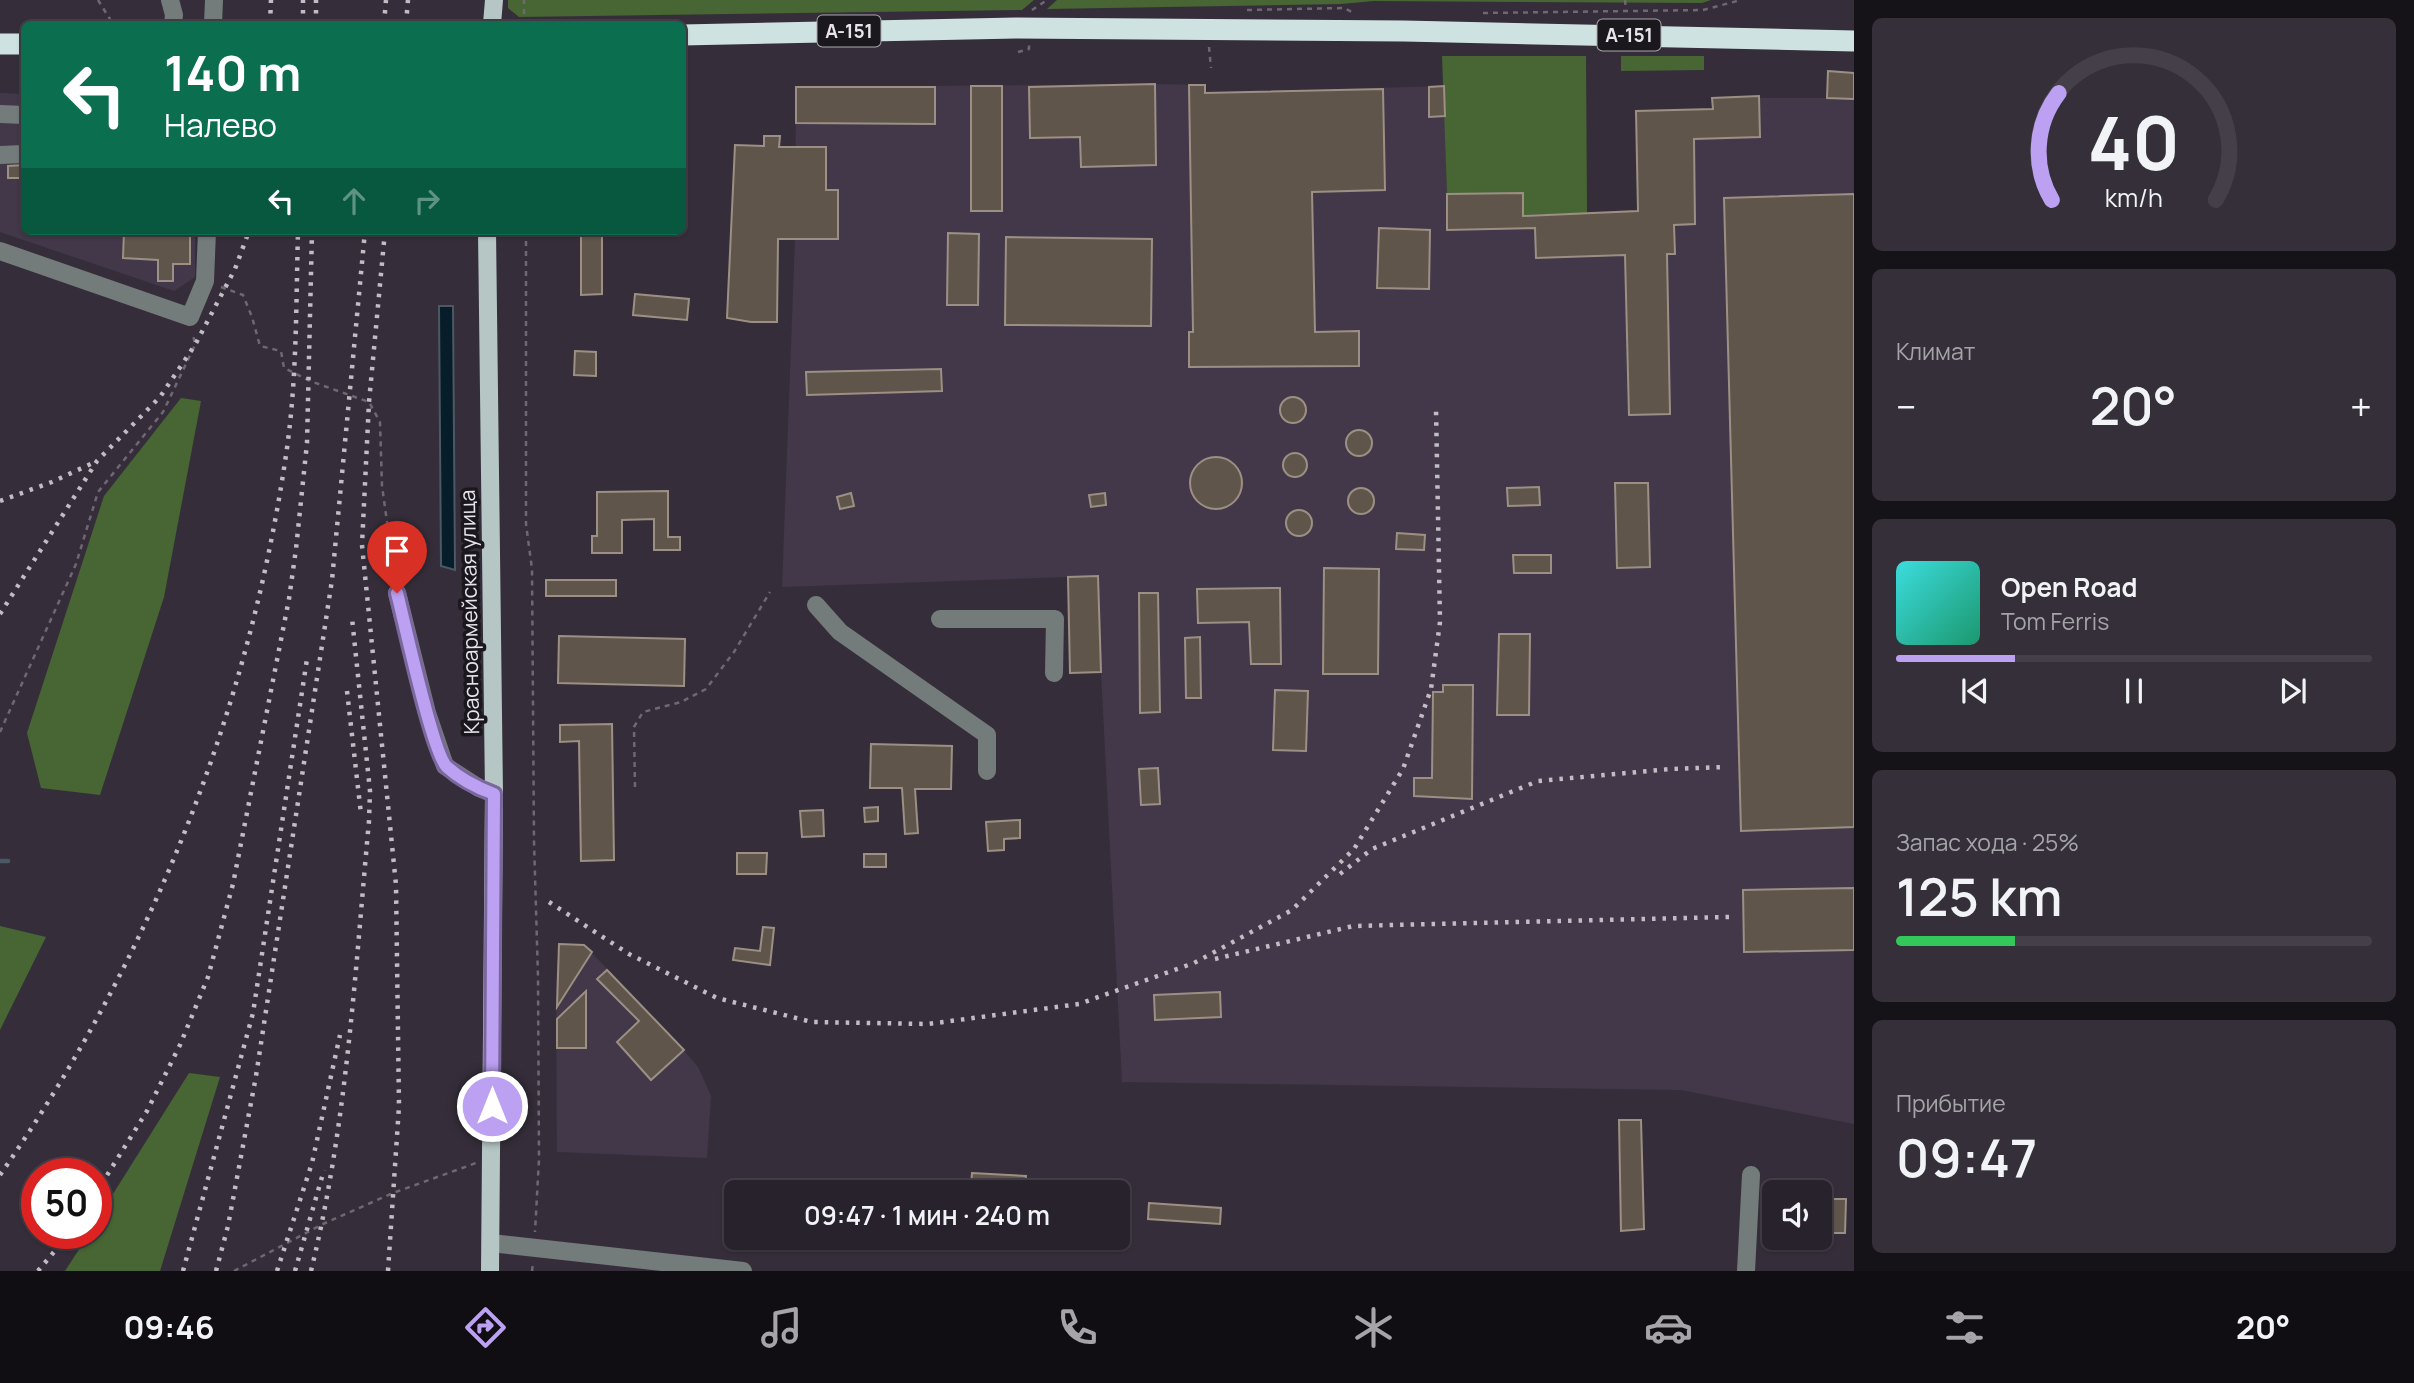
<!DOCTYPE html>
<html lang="ru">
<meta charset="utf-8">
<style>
:root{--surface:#28222c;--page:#342f38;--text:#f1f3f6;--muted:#a5a4a9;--line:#443f48;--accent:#bca0f2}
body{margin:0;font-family:Manrope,sans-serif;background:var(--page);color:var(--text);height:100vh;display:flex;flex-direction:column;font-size:26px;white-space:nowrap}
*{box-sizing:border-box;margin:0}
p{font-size:23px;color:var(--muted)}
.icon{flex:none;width:38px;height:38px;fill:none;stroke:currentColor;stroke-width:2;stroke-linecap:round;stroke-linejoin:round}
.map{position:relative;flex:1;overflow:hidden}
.drawer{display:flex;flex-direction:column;gap:18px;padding:18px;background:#161318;width:560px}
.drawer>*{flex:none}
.hud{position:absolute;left:21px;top:21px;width:665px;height:214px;border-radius:10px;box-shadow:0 2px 5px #0004,0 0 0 2px var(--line);background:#0b6e4f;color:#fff;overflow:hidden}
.tools{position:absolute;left:1762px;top:1180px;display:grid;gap:14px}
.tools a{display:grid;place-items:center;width:70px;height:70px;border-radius:10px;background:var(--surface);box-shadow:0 2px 5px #0004,0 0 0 2px var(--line);font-size:35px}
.speed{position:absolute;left:21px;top:1158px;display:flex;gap:14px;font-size:35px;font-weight:700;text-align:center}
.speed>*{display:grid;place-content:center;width:91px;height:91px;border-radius:50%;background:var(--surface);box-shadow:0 2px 5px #0004,0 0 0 2px var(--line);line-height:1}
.speed .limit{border:10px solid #d22;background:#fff;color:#111}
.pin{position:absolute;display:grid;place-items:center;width:60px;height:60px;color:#fff;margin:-72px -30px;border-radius:50% 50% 50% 0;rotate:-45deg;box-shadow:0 0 7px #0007}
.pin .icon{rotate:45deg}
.me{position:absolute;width:77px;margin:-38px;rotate:0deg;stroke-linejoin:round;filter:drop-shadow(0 0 5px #0008)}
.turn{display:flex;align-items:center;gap:24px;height:147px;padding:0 28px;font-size:32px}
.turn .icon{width:91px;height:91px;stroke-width:2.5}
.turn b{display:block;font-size:49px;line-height:60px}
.lanes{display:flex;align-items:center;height:66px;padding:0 28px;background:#0003;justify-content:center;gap:35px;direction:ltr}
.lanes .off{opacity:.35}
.big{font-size:52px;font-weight:600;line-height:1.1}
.drawer .widget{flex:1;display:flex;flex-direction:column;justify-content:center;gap:10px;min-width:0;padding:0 24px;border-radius:10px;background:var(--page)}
.drawer .dial{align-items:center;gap:0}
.dial svg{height:182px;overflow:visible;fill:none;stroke:var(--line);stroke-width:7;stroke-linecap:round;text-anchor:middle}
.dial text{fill:var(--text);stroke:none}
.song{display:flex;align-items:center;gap:21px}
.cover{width:84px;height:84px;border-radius:10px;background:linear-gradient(135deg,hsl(180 70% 55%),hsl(160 70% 35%))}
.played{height:7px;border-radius:4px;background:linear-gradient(90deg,var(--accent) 25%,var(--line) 25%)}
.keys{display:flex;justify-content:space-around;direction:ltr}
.heat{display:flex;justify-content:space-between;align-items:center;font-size:38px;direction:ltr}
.charge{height:10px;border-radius:5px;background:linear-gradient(90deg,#34c759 25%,var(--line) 0)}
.trip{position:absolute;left:724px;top:1180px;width:406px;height:70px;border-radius:10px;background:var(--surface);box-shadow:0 2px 5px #0004,0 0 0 2px var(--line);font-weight:600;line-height:70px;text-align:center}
.dock{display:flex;height:112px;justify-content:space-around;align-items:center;background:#100e12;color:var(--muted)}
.dock .icon{width:49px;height:49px}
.dock .active{color:var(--accent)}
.dock b{font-size:32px;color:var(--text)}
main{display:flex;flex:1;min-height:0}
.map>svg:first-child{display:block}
.built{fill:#423849}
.green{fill:#476633}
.water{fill:#071d29;stroke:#4b5964;stroke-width:2}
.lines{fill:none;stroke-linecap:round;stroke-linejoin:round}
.stream{stroke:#4b5964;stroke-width:4.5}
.building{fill:#60554a;stroke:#9c9084;stroke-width:2}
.path{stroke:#6f6873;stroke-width:2.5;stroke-dasharray:5 5;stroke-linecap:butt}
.minor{stroke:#737c7b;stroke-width:18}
.major{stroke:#b5c6c4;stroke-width:18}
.highway{stroke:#cee3e1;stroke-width:21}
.rail{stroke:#c2bcc5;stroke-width:4.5;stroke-dasharray:3.5 7;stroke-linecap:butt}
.route-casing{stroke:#7a689d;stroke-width:18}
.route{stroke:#bca0f2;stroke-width:12}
.labels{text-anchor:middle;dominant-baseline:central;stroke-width:7;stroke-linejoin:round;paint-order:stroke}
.shield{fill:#1b181d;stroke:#aba7ae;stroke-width:2}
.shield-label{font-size:19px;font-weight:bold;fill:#e9e4ec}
.street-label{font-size:21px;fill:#e9e4ec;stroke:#1b181d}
</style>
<main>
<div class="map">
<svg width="1854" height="1271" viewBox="0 0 1854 1271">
<rect width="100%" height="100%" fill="#352e3a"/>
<g class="built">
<polygon points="1828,71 1854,73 1854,1124 1681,1090 1122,1082 1101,672 1098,576 782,587 795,239 796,87 1155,84 1205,85 1206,93 1444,86 1447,194 1523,193 1523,215 1639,211 1636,111 1712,110 1712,98 1827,98"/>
<polygon points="0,93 24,94 24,231 195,231 195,277 174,291 0,232"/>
<polygon points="559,944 584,945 658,1021 698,1067 711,1096 707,1158 557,1152 556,981"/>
</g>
<g class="green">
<polygon points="508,0 1034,0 1022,10 519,17 508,8"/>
<polygon points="1057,0 1711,0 1702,3 1374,1 1341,4 1047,9"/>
<polygon points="1442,56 1586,56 1587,213 1523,215 1523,193 1447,194"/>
<polygon points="1621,56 1704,56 1704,70 1621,71"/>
<polygon points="181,398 201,401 164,597 100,795 41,788 27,733 104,496"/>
<polygon points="0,926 46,937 0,1030"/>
<polygon points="189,1073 220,1077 160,1271 65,1271 89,1234 96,1234 96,1221"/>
</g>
<polygon class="water" points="439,306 453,306 455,570 441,566"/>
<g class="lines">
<polyline class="stream" points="0,861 8,861"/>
</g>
<g class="building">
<polygon points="1828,71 1854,73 1854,99 1827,98"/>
<polygon points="1155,84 1156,165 1081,167 1080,137 1030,138 1029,87"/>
<polygon points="1189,85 1205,85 1205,93 1383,89 1385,190 1312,192 1315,332 1359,331 1359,366 1189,367 1189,332 1193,332"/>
<rect x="971" y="86" width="31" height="125"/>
<polygon points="1444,86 1445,116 1429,117 1429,87"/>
<polygon points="796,87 935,87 935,124 796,123"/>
<polygon points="1759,96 1760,137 1694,139 1695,224 1674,225 1675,254 1667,254 1670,414 1629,415 1625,255 1536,258 1535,228 1447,230 1447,194 1523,193 1523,216 1638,211 1636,111 1713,109 1712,98"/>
<polygon points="764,136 780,136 779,147 826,147 826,190 838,190 838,239 778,239 777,322 751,322 727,318 735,145 764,146"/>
<polygon points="24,165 24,178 8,178 8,166"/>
<polygon points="1854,194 1854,827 1741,831 1724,198"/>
<polygon points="1379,228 1430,230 1429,289 1377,288"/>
<polygon points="124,231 190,231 190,264 173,264 173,281 158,281 158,260 123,258"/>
<polygon points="581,231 602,231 602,294 581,295"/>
<polygon points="948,233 979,234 978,305 947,305"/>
<polygon points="1006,237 1152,239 1151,326 1005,325"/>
<polygon points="635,294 689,299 687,320 633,315"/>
<polygon points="575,351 596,352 596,376 574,375"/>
<polygon points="941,369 942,391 807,395 806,372"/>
<circle cx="1293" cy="410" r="13"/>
<circle cx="1359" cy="443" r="13"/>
<circle cx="1295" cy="465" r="12"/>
<circle cx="1216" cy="483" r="26"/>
<polygon points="1615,483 1648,483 1650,567 1617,568"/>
<polygon points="1539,487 1540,505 1508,506 1507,488"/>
<circle cx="1361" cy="501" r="13"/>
<polygon points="668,491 668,537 680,537 680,550 654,550 654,519 622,520 622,553 592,553 592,536 597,536 597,492"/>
<polygon points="851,493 854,506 840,509 837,497"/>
<polygon points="1105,493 1106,505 1091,507 1089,495"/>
<circle cx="1299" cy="523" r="13"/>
<polygon points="1397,533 1425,535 1424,550 1396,549"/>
<polygon points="1513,555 1551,555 1551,573 1514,573"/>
<polygon points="1324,568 1379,569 1378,674 1323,674"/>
<polygon points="1098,576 1101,672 1070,673 1068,577"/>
<rect x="546" y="580" width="70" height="16"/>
<polygon points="1280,588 1281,664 1251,664 1249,622 1198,623 1197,589"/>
<polygon points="1139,593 1158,593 1160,712 1140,713"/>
<polygon points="1499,634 1530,634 1529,715 1497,715"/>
<polygon points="559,636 685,639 684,686 558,683"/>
<polygon points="1200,637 1201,698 1186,698 1185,638"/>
<polygon points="1443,685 1473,685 1472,799 1414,796 1414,778 1432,778 1433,692 1443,692"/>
<polygon points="1275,690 1308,691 1306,751 1273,750"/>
<polygon points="612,724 614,860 581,861 579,741 560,742 560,725"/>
<polygon points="871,744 952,746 951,789 915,789 918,833 905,834 902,788 870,788"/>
<polygon points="1158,768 1160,804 1141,805 1139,769"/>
<polygon points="878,807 878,821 865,822 864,808"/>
<polygon points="823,810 824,836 802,837 800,811"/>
<polygon points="1020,820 1020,838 1004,839 1004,850 988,851 986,822"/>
<polygon points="737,853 767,853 766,874 737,874"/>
<rect x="864" y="854" width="22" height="13"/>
<polygon points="1854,888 1854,950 1744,952 1743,890"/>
<polygon points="763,927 774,928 770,965 733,960 735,948 760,951"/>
<polygon points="559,944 584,945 592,952 557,1007"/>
<polygon points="607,970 684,1050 651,1080 617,1042 639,1021 597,979"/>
<polygon points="586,991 586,1048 557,1048 557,1019"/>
<polygon points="1220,992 1221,1017 1155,1020 1154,995"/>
<polygon points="1619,1120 1641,1120 1644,1229 1621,1231"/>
<polygon points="972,1173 1026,1176 1025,1189 971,1186"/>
<polygon points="1820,1199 1846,1199 1845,1233 1820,1233"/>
<polygon points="1149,1203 1221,1208 1220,1224 1148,1219"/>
</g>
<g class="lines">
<g class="path">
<polyline points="98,0 113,24"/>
<polyline points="1625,0 1626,10"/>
<polyline points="1032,10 1047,0"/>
<polyline points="1247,10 1344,8 1352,12"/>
<polyline points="1483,13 1703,10 1741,0"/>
<polyline points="524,24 670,22"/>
<polyline points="524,24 524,0"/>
<polyline points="1209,47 1211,68"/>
<polyline points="1018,52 1029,49 1029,45"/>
<polyline points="526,231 526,524 532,569 534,841 538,977 539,1159 535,1232"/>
<polyline points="221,287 243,295 252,317 260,346 281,351 284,368 310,381 369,402 380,422 382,486 395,579"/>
<polyline points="0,732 76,564 98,492 163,412 195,345 193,334"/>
<polyline points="635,787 634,727 643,712 681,702 706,689 734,652 770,592"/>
<polyline points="234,1271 323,1224 393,1193 476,1163"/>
<polyline points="532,1271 533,1263"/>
</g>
<g class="minor">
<polyline points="170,0 174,15 173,24"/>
<polyline points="213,24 214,0"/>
<polyline points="0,114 24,115"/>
<polyline points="0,155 24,154"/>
<polyline points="0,251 190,317 205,281 207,231"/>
<polyline points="397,593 427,713 445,766 479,788 494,794"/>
<polyline points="816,605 840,632 987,735 987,771"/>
<polyline points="940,619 1055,619 1054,673"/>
<polyline points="491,1243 743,1271"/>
<polyline points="1746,1271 1751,1175"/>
</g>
<g class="major">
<polyline points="492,24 494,0"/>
<polyline points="487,231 494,794 490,1271"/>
</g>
<g class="highway">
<polyline points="682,35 1016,28 1404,31 1854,41"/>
<polyline points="0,44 24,44"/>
</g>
<g class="rail">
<polyline points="270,24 271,0"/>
<polyline points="303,24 303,0"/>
<polyline points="316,24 316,0"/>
<polyline points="384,24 386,0"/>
<polyline points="406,24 408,0"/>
<polyline points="385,231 369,402 362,545 396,885 399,1106 388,1271"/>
<polyline points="0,501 52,482 97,461"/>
<polyline points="0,614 97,461 160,397 195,345 235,269 249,231"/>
<polyline points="347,691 361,814"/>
<polyline points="1340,874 1372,849 1538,781 1671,769 1726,767"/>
<polyline points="549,902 629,954 717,998 812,1022 928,1024 1079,1004 1194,963 1292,910 1354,849 1403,769 1431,689 1440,622 1436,409"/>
<polyline points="1215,959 1353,926 1729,917"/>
<path d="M0,1175C151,958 250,709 287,448C297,376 296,303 298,231"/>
<polyline points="96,1193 147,1111 180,1045 208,977 233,884 289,599 296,549 307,443 312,231"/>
<polyline points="38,1271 69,1234"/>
<polyline points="183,1271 253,1013 307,659"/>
<polyline points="216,1271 228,1226 256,1076 332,580 365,231"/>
<polyline points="277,1271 312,1163 340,1035"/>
<polyline points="295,1271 324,1170"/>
<path d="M311,1271C347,1124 355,972 369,821L370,791L352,618"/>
</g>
</g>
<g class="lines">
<g class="route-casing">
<path id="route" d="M397,593C404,620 433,755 447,767C460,779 478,788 494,794L492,1106"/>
</g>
<use href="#route" class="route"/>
</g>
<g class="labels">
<g class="shield">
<rect x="817.5" y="15.5" width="63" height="31" rx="5"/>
<rect x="1597.5" y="19.5" width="63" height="31" rx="5"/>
</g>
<g class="shield-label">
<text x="849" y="31">А-151</text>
<text x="1629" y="35">А-151</text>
</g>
<g class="street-label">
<text transform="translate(469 612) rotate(-91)">Красноармейская улица</text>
</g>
</g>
</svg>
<div class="tools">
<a><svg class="icon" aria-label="sound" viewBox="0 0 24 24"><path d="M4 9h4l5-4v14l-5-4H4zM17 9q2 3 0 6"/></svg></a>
</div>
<div class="speed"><div class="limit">50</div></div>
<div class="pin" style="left:397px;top:593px;background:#d93025"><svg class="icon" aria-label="arrive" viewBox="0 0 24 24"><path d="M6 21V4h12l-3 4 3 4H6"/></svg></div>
<svg class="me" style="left:492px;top:1106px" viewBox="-20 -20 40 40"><circle r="17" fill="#bca0f2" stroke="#fff" stroke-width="3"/><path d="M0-11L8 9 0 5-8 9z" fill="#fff"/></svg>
<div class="trip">09:47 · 1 мин · 240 m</div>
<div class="hud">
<div class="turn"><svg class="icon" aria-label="left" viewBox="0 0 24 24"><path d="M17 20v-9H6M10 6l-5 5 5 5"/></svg><div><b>140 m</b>Налево</div></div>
<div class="lanes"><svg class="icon" aria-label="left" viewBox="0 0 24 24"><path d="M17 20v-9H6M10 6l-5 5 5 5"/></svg><svg class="icon off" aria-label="ahead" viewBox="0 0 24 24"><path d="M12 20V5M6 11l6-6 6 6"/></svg><svg class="icon off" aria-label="right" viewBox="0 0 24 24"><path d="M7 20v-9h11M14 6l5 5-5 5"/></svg></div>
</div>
</div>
<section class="drawer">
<div class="widget dial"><svg viewBox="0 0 100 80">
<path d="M14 69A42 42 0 1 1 86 69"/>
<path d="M14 69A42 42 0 0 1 17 22" stroke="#bca0f2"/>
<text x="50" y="56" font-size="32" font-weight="700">40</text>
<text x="50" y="72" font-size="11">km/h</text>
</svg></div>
<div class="widget"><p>Климат</p>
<div class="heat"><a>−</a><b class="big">20°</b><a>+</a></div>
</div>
<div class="widget">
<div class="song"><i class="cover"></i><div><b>Open Road</b><p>Tom Ferris</p></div></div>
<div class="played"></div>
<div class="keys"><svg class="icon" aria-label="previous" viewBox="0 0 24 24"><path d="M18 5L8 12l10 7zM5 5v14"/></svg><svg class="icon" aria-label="pause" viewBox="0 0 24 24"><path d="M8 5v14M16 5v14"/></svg><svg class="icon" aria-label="next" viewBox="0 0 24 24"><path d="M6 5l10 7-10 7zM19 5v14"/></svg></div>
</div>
<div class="widget"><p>Запас хода · 25%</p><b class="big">125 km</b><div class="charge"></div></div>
<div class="widget"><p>Прибытие</p><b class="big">09:47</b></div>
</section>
</main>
<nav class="dock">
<b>09:46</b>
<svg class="icon active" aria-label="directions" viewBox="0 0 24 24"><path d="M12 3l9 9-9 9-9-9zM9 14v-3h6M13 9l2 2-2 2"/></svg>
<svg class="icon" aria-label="music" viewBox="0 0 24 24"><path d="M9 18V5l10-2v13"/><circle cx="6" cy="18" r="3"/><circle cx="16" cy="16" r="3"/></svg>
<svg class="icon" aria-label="phone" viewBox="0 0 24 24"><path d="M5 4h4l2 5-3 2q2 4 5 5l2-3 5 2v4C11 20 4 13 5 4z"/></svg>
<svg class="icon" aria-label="climate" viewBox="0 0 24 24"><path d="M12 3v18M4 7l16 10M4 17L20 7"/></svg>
<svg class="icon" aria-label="car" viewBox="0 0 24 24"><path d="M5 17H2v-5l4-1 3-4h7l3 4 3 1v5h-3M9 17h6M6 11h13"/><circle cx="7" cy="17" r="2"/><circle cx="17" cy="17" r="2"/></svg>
<svg class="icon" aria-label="filters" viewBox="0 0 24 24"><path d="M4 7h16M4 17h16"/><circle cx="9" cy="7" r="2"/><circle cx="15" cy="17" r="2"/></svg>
<b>20°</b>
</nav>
